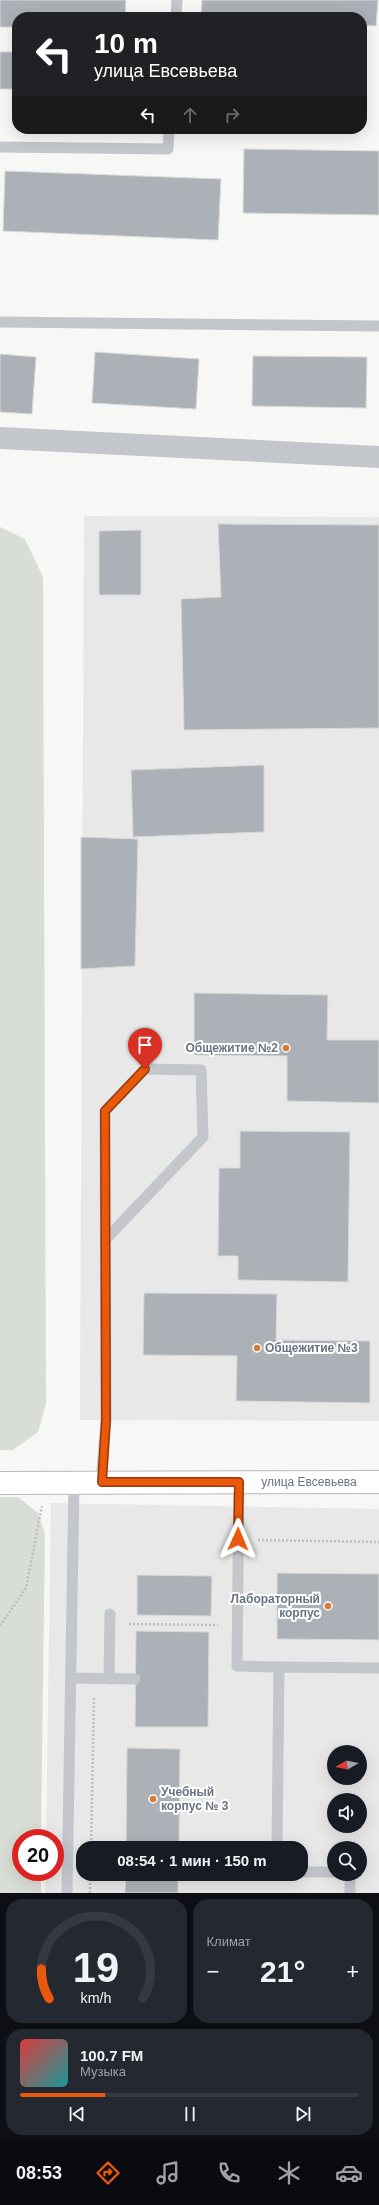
<!DOCTYPE html>
<html lang="ru">
<meta charset="utf-8">
<style>
:root{--surface:#171b24;--page:#242831;--text:#f1f3f6;--muted:#9ea1a6;--line:#363941;--accent:#ea580c}
body{margin:0;font-family:Helvetica,sans-serif;background:var(--page);color:var(--text);height:100vh;display:flex;flex-direction:column;font-size:15px;white-space:nowrap}
*{box-sizing:border-box;margin:0}
p{font-size:13px;color:var(--muted)}
.icon{flex:none;width:22px;height:22px;fill:none;stroke:currentColor;stroke-width:2;stroke-linecap:round;stroke-linejoin:round}
.map{position:relative;height:1893px;overflow:hidden}
.sheet{display:flex;flex-direction:column;gap:6px;padding:6px;background:#0d0f14;flex:1}
.sheet>*{flex:none}
.guide{position:absolute;left:12px;top:12px;width:355px;height:122px;border-radius:16px;box-shadow:0 4px 16px #0002;background:#202124;color:#fff;overflow:hidden}
.needle{width:26px;rotate:261deg}
.tools{position:absolute;left:327px;top:1745px;display:grid;gap:8px}
.tools a{display:grid;place-items:center;width:40px;height:40px;border-radius:50%;background:var(--surface);box-shadow:0 4px 16px #0002;font-size:20px}
.speed{position:absolute;left:12px;top:1829px;display:flex;gap:8px;font-size:20px;font-weight:700;text-align:center}
.speed>*{display:grid;place-content:center;width:52px;height:52px;border-radius:50%;background:var(--surface);box-shadow:0 4px 16px #0002;line-height:1}
.speed .limit{border:6px solid #d22;background:#fff;color:#111}
.pin{position:absolute;display:grid;place-items:center;width:34px;height:34px;color:#fff;margin:-41px -17px;border-radius:50% 50% 50% 0;rotate:-45deg;box-shadow:0 0 4px #0007}
.pin .icon{rotate:45deg}
.me{position:absolute;width:44px;margin:-22px;rotate:1deg;stroke-linejoin:round;filter:drop-shadow(0 0 3px #0008)}
.turn{display:flex;align-items:center;gap:14px;height:84px;padding:0 16px;font-size:18px}
.turn .icon{width:52px;height:52px;stroke-width:2.5}
.turn b{display:block;font-size:28px;line-height:34px}
.lanes{display:flex;align-items:center;height:38px;padding:0 16px;background:#0003;justify-content:center;gap:20px;direction:ltr}
.lanes .off{opacity:.35}
.big{font-size:30px;font-weight:700;line-height:1.1}
.sheet .card{flex:1;display:flex;flex-direction:column;justify-content:center;gap:6px;min-width:0;padding:0 14px;border-radius:16px;background:var(--page)}
.sheet .dial{align-items:center;gap:0}
.dial svg{height:104px;overflow:visible;fill:none;stroke:var(--line);stroke-width:7;stroke-linecap:round;text-anchor:middle}
.dial text{fill:var(--text);stroke:none}
.song{display:flex;align-items:center;gap:12px}
.cover{width:48px;height:48px;border-radius:6px;background:linear-gradient(135deg,hsl(0 70% 55%),hsl(180 70% 35%))}
.played{height:4px;border-radius:2px;background:linear-gradient(90deg,var(--accent) 25%,var(--line) 25%)}
.keys{display:flex;justify-content:space-around;direction:ltr}
.heat{display:flex;justify-content:space-between;align-items:center;font-size:22px;direction:ltr}
.sheet .tiles{flex:1;display:grid;gap:6px;grid-template-columns:1fr 1fr}
.card:last-child{grid-column:span 2}
.trip{position:absolute;left:76px;top:1841px;width:232px;height:40px;border-radius:16px;background:var(--surface);box-shadow:0 4px 16px #0002;font-weight:700;line-height:40px;text-align:center}
.dock{display:flex;height:64px;justify-content:space-around;align-items:center;background:#090b0e;color:var(--muted)}
.dock .icon{width:28px;height:28px}
.dock .active{color:var(--accent)}
.dock b{font-size:18px;color:var(--text)}
.map>svg:first-child{display:block}
.built{fill:#e8e8e8;fill-rule:evenodd}
.green{fill:#d8ded6}
.building{fill:#acb1b8;stroke:#d9d9d7}
.lines{fill:none;stroke-linecap:round;stroke-linejoin:round}
.secondary-casing{stroke:#b6b9be;stroke-width:24}
.path{stroke:#bbbdc0;stroke-width:2.5;stroke-dasharray:2 2;stroke-linecap:butt}
.lane{stroke:#c3c6ca;stroke-width:11}
.street{stroke:#c3c6ca;stroke-width:22}
.secondary{stroke:#fff;stroke-width:22}
.route-casing{stroke:#983908;stroke-width:10}
.route{stroke:#ea580c;stroke-width:7}
.poi-dot{fill:#db7832;stroke:#fff;stroke-width:1.5}
.labels{text-anchor:middle;dominant-baseline:central;stroke-width:4;stroke-linejoin:round;paint-order:stroke}
.poi-label{font-size:12px;font-weight:bold;fill:#687384;stroke:#fff;text-anchor:end}
.street-label{font-size:12px;fill:#687384;stroke:#fff}
</style>
<div class="map">
<svg width="379" height="1893" viewBox="0 0 379 1893">
<rect width="100%" height="100%" fill="#f7f8f5"/>
<g class="built">
<polygon points="84,516 379,517 379,1421 80,1420"/>
<path d="M51,1503L379,1509V1893H45V1872H55V1838H46ZM334,1752H360V1778H334ZM334,1800H360V1826H334ZM83,1848H301V1874H83ZM334,1848H360V1874H334Z"/>
</g>
<g class="green">
<polygon points="0,527 25,539 43,577 46,1404 38,1432 13,1450 0,1450"/>
<polygon points="0,1497 18,1497 38,1513 45,1534 41,1838 21,1838 21,1872 41,1872 41,1893 0,1893"/>
</g>
<g class="building">
<polygon points="0,0 126,0 125,17 17,17 17,27 0,27"/>
<polygon points="202,0 378,0 376,26 362,25 362,17 201,17"/>
<rect x="0" y="52" width="17" height="37"/>
<polygon points="244,149 379,151 379,215 243,213"/>
<polygon points="5,171 221,179 218,240 3,231"/>
<polygon points="95,352 199,359 196,409 92,403"/>
<polygon points="0,354 36,357 32,414 0,412"/>
<polygon points="253,356 367,357 366,408 252,406"/>
<polygon points="218,524 379,525 379,728 184,730 181,599 221,597"/>
<polygon points="141,530 141,595 99,595 99,531"/>
<polygon points="264,765 264,832 133,837 131,770"/>
<polygon points="81,837 138,839 135,966 81,969"/>
<polygon points="194,993 328,995 327,1040 379,1040 379,1103 287,1101 287,1056 194,1055"/>
<polygon points="240,1131 350,1132 348,1282 238,1280 238,1256 218,1256 219,1168 240,1168"/>
<polygon points="144,1293 277,1294 276,1340 370,1341 370,1403 236,1401 237,1356 143,1355"/>
<polygon points="277,1573 379,1574 379,1640 277,1639"/>
<polygon points="137,1575 212,1576 211,1616 137,1615"/>
<polygon points="136,1631 209,1632 208,1727 135,1727"/>
<polygon points="127,1748 180,1749 179,1848 126,1848"/>
<polygon points="126,1874 178,1874 178,1893 125,1893"/>
</g>
<g class="lines">
<g class="secondary-casing">
<polyline id="secondary" points="0,1483 379,1482"/>
</g>
<g class="path">
<polyline points="258,1540 379,1542"/>
<polyline points="129,1624 218,1625"/>
<polyline points="0,1626 26,1588 42,1506"/>
<polyline points="91,1848 94,1697"/>
<polyline points="90,1893 90,1874"/>
</g>
<g class="lane">
<polyline points="176,17 177,0"/>
<polyline points="0,147 168,149 169,129"/>
<polyline points="0,322 379,326"/>
<polyline points="239,1482 237,1666 279,1667"/>
<polyline points="101,1483 106,1420 105,1111 145,1069 201,1070 203,1137 106,1239"/>
<polyline points="71,1678 135,1679"/>
<polyline points="109,1679 110,1614"/>
<polyline points="277,1848 279,1667 379,1668"/>
<polyline points="301,1872 334,1872"/>
<polyline points="350,1874 350,1893"/>
<polyline points="67,1893 74,1483"/>
</g>
<polyline class="street" points="0,438 379,457"/>
<use href="#secondary" class="secondary"/>
</g>
<g class="lines">
<g class="route-casing">
<polyline id="route" points="145,1069 105,1111 106,1420 102,1482 239,1482 238,1539"/>
</g>
<use href="#route" class="route"/>
</g>
<g class="poi-dot">
<circle cx="286" cy="1048" r="4"/>
<circle cx="257" cy="1348" r="4"/>
<circle cx="328" cy="1606" r="4"/>
<circle cx="153" cy="1799" r="4"/>
</g>
<g class="labels">
<g class="poi-label">
<text x="278" y="1048">Общежитие №2</text>
<text x="265" y="1348" text-anchor="start">Общежитие №3</text>
<text x="320" y="1599">Лабораторный<tspan x="320" dy="14">корпус</tspan></text>
<text x="161" y="1792" text-anchor="start">Учебный<tspan x="161" dy="14">корпус № 3</tspan></text>
</g>
<g class="street-label">
<text x="309" y="1482">улица Евсевьева</text>
</g>
</g>
</svg>
<div class="tools">
<a><svg class="needle" viewBox="-14 -14 28 28"><path d="M0-13l5 13h-10z" fill="#e53935"/><path d="M0 13l5-13h-10z" fill="#9ea1a6"/></svg></a>
<a><svg class="icon" aria-label="sound" viewBox="0 0 24 24"><path d="M4 9h4l5-4v14l-5-4H4zM17 9q2 3 0 6"/></svg></a>
<a><svg class="icon" aria-label="search" viewBox="0 0 24 24"><circle cx="10" cy="10" r="6"/><path d="M15 15l6 6"/></svg></a>
</div>
<div class="speed"><div class="limit">20</div></div>
<div class="pin" style="left:145px;top:1069px;background:#d93025"><svg class="icon" aria-label="arrive" viewBox="0 0 24 24"><path d="M6 21V4h12l-3 4 3 4H6"/></svg></div>
<svg class="me" style="left:238px;top:1539px" viewBox="-20 -20 40 40"><path d="M0-17L14 15 0 8-14 15z" fill="#ea580c" stroke="#fff" stroke-width="4"/></svg>
<div class="trip">08:54 · 1 мин · 150 m</div>
<div class="guide">
<div class="turn"><svg class="icon" aria-label="left" viewBox="0 0 24 24"><path d="M17 20v-9H6M10 6l-5 5 5 5"/></svg><div><b>10 m</b>улица Евсевьева</div></div>
<div class="lanes"><svg class="icon" aria-label="left" viewBox="0 0 24 24"><path d="M17 20v-9H6M10 6l-5 5 5 5"/></svg><svg class="icon off" aria-label="ahead" viewBox="0 0 24 24"><path d="M12 20V5M6 11l6-6 6 6"/></svg><svg class="icon off" aria-label="right" viewBox="0 0 24 24"><path d="M7 20v-9h11M14 6l5 5-5 5"/></svg></div>
</div>
</div>
<section class="sheet">
<div class="tiles">
<div class="card dial"><svg viewBox="0 0 100 80">
<path d="M14 69A42 42 0 1 1 86 69"/>
<path d="M14 69A42 42 0 0 1 8 46" stroke="#ea580c"/>
<text x="50" y="56" font-size="32" font-weight="700">19</text>
<text x="50" y="72" font-size="11">km/h</text>
</svg></div>
<div class="card"><p>Климат</p>
<div class="heat"><a>−</a><b class="big">21°</b><a>+</a></div>
</div>
<div class="card">
<div class="song"><i class="cover"></i><div><b>100.7 FM</b><p>Музыка</p></div></div>
<div class="played"></div>
<div class="keys"><svg class="icon" aria-label="previous" viewBox="0 0 24 24"><path d="M18 5L8 12l10 7zM5 5v14"/></svg><svg class="icon" aria-label="pause" viewBox="0 0 24 24"><path d="M8 5v14M16 5v14"/></svg><svg class="icon" aria-label="next" viewBox="0 0 24 24"><path d="M6 5l10 7-10 7zM19 5v14"/></svg></div>
</div>
</div>
</section>
<nav class="dock">
<b>08:53</b>
<svg class="icon active" aria-label="directions" viewBox="0 0 24 24"><path d="M12 3l9 9-9 9-9-9zM9 14v-3h6M13 9l2 2-2 2"/></svg>
<svg class="icon" aria-label="music" viewBox="0 0 24 24"><path d="M9 18V5l10-2v13"/><circle cx="6" cy="18" r="3"/><circle cx="16" cy="16" r="3"/></svg>
<svg class="icon" aria-label="phone" viewBox="0 0 24 24"><path d="M5 4h4l2 5-3 2q2 4 5 5l2-3 5 2v4C11 20 4 13 5 4z"/></svg>
<svg class="icon" aria-label="climate" viewBox="0 0 24 24"><path d="M12 3v18M4 7l16 10M4 17L20 7"/></svg>
<svg class="icon" aria-label="car" viewBox="0 0 24 24"><path d="M5 17H2v-5l4-1 3-4h7l3 4 3 1v5h-3M9 17h6M6 11h13"/><circle cx="7" cy="17" r="2"/><circle cx="17" cy="17" r="2"/></svg>
</nav>
